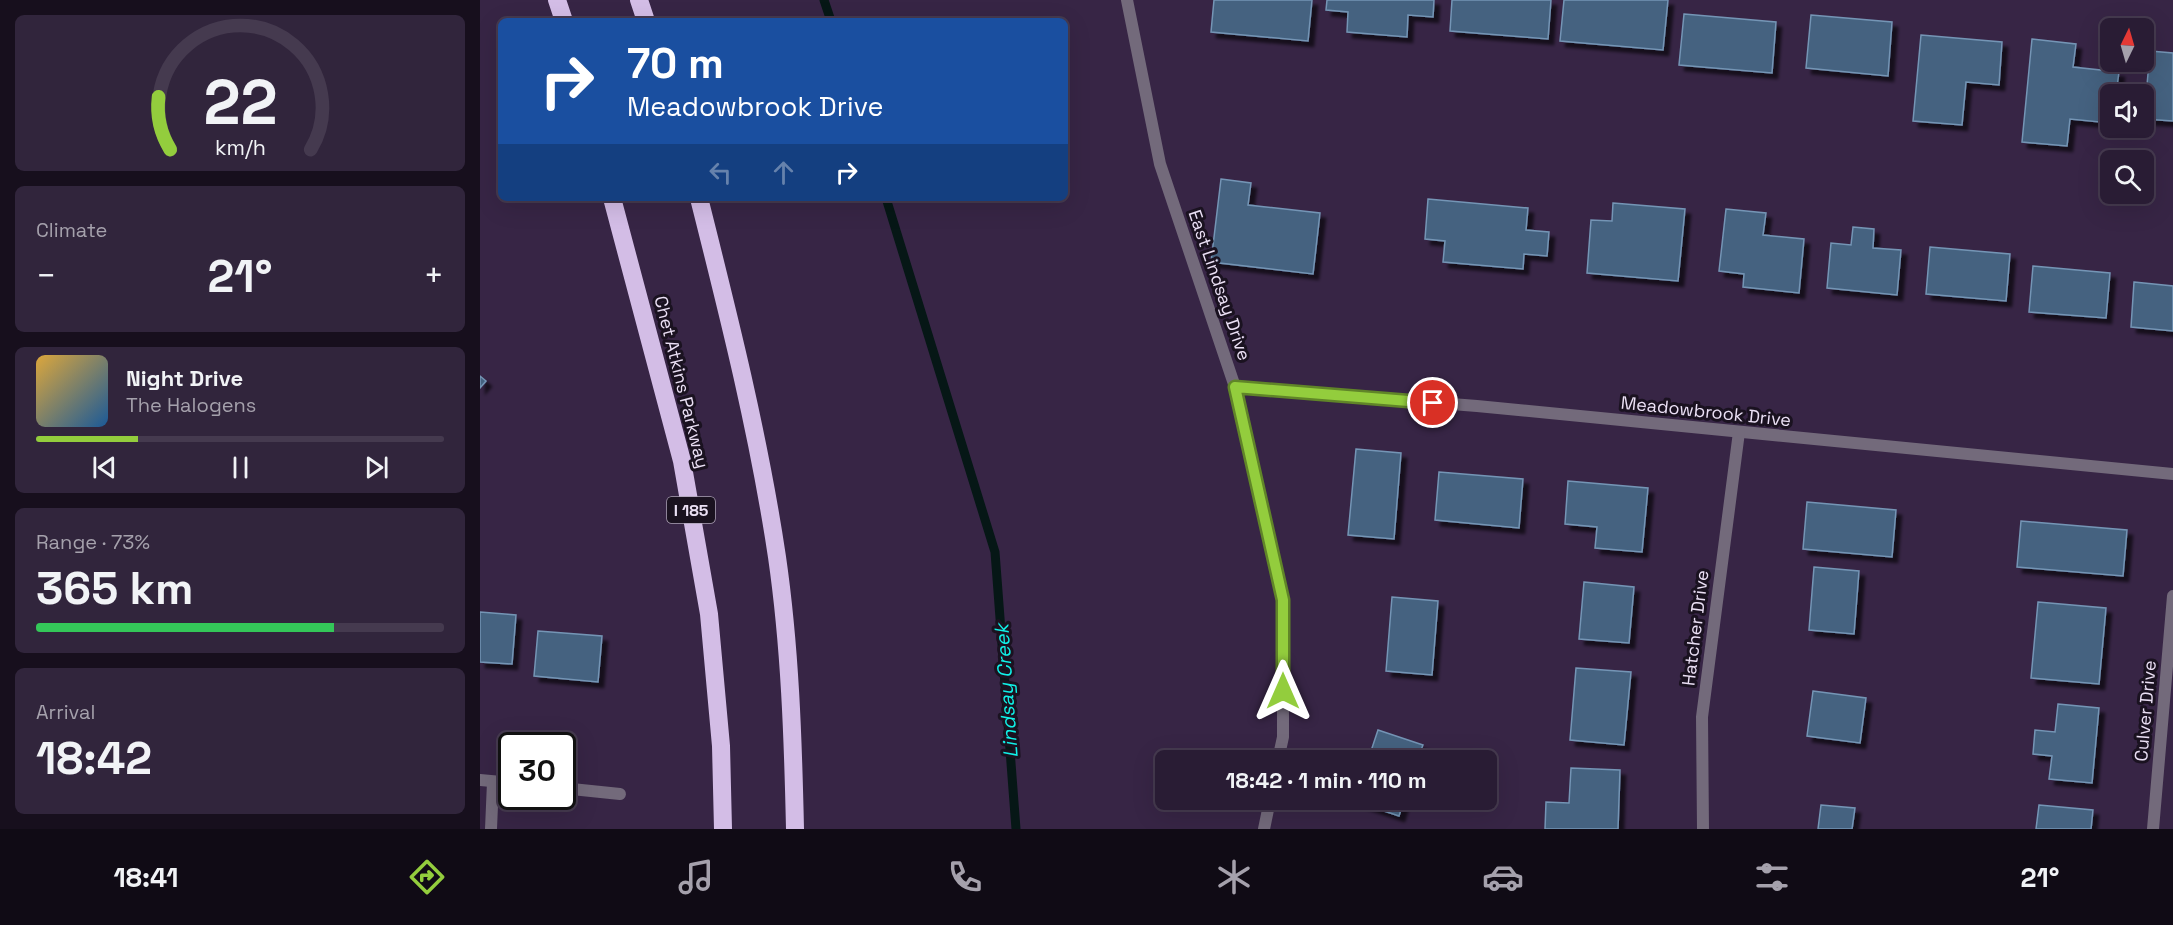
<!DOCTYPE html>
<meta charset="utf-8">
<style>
:root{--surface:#291c34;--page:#31253c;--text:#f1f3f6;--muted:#a5a1ac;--line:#453a4f;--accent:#93cd3d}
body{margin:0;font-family:"Space Grotesk",sans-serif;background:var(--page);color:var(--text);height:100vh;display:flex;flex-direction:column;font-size:22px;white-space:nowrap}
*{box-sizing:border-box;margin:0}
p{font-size:20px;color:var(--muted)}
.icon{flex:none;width:33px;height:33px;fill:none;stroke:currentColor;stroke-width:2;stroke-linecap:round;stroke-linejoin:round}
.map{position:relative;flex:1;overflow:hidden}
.details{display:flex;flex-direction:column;gap:15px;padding:15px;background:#170f1d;width:480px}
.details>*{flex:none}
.guide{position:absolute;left:18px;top:18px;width:570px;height:183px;border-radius:9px;box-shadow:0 6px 24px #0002,0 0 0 2px var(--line);background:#1a4fa0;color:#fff;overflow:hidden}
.needle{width:39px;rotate:5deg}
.tools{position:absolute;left:1620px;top:18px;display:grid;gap:12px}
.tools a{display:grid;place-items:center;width:54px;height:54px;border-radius:9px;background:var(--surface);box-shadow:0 6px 24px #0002,0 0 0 2px var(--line);font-size:30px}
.speed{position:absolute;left:18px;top:732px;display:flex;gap:12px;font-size:30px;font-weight:700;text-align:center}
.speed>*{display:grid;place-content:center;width:78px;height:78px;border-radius:50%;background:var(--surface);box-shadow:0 6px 24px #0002,0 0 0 2px var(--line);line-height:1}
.speed .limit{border:3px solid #111;border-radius:9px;background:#fff;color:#111}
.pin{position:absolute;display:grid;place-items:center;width:51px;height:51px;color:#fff;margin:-26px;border:3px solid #fff;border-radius:50%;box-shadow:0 2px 6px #0007}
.me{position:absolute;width:66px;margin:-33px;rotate:0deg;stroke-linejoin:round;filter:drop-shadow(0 0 4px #0008)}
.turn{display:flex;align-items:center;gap:21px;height:126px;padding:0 30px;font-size:27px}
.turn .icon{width:78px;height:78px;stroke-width:2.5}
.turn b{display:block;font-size:42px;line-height:51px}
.lanes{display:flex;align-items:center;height:57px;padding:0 30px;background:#0003;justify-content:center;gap:30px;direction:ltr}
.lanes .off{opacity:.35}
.big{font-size:45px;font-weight:600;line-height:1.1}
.details .tile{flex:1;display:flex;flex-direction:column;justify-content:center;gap:9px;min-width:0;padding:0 21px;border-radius:9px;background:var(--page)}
.details .dial{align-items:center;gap:0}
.dial svg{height:156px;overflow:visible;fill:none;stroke:var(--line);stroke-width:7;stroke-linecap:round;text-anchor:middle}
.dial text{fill:var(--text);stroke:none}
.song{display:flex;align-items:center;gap:18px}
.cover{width:72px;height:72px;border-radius:9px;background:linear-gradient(135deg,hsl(40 70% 55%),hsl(210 70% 35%))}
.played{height:6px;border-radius:3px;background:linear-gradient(90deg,var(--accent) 25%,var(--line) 25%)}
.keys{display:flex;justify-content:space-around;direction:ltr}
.heat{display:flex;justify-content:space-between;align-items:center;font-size:33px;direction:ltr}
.charge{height:9px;border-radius:4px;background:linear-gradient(90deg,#34c759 73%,var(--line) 0)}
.trip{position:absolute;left:675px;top:750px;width:342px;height:60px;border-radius:9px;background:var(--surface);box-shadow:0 6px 24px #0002,0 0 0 2px var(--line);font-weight:600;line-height:60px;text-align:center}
.dock{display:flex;height:96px;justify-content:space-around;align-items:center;background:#100b15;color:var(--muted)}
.dock .icon{width:42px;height:42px}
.dock .current{color:var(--accent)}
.dock b{font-size:27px;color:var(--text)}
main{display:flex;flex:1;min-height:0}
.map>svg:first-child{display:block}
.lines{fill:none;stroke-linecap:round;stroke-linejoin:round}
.stream{stroke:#061716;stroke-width:9}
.building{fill:#446280;stroke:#7495b5;stroke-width:1.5;filter:url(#shadow)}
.minor{stroke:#736a7b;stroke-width:12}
.motorway{stroke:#d3bde6;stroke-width:18}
.route-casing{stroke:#608528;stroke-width:15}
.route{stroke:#93cd3d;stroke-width:10}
.labels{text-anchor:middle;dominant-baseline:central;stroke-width:6;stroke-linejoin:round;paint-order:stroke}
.shield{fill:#1a1220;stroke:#aca2b5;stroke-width:1.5}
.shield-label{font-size:16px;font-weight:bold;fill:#ebe0f5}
.street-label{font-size:18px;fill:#ebe0f5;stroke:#1a1220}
.water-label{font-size:20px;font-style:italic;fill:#10f1e7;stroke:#1a1220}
</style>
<main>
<section class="details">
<div class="tile dial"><svg viewBox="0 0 100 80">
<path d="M14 69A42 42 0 1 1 86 69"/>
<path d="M14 69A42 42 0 0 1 8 42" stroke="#93cd3d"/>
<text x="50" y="56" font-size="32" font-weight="700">22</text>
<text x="50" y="72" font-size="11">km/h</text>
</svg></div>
<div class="tile"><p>Climate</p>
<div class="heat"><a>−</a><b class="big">21°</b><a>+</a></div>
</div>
<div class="tile">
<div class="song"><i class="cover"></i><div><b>Night Drive</b><p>The Halogens</p></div></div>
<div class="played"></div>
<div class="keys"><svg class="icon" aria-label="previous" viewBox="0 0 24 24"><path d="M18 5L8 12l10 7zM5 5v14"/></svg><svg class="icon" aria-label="pause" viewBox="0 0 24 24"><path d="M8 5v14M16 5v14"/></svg><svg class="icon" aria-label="next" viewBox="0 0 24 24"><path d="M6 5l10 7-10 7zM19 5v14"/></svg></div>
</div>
<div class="tile"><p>Range · 73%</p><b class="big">365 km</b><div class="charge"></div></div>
<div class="tile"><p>Arrival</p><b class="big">18:42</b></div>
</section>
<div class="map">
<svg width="1693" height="829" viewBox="0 0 1693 829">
<defs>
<filter id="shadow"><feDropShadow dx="5.5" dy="5.5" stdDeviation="1.5" flood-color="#0009"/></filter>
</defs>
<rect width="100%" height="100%" fill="#372545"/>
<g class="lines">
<g class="stream">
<polyline points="344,0 351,21"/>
<polyline points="406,198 515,552 536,829"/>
</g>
</g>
<g class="building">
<polygon points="734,0 832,0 828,41 731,32"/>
<polygon points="847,0 954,0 953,17 928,15 927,37 867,32 868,12 846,10"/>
<polygon points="972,0 1071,0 1068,39 970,31"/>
<polygon points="1084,0 1188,0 1183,50 1080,41"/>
<polygon points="1204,14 1296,22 1292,73 1199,65"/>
<polygon points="1331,15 1412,22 1408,76 1326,68"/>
<polygon points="1441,35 1522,42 1519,85 1486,82 1482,125 1433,121"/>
<polygon points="1552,39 1596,44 1593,67 1639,72 1636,94 1630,94 1630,123 1590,119 1587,146 1542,142"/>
<polygon points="1670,51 1693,53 1693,121 1664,119"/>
<polygon points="741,179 771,183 768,205 840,213 833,274 731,262"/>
<polygon points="948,199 1048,208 1046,230 1069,232 1067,256 1044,254 1043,269 963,262 965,241 945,239"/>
<polygon points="1133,203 1205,209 1198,281 1107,273 1111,220 1132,221"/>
<polygon points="1246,209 1286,213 1283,235 1324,239 1319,293 1263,287 1264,274 1239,271"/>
<polygon points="1373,227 1394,229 1393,248 1421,250 1417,295 1347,288 1351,243 1371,245"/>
<polygon points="1450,247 1530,254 1526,301 1446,294"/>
<polygon points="1553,266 1630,273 1626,318 1549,312"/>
<polygon points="1654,282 1693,286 1693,331 1651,327"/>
<polygon points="0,376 6,381 0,388"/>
<polygon points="876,449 921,453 914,539 868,535"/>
<polygon points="959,472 1043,479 1039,528 955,520"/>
<polygon points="1088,481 1168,488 1162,552 1115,548 1117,527 1085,524"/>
<polygon points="1327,502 1416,510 1412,557 1323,549"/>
<polygon points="1541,521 1647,530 1643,576 1537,567"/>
<polygon points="1334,567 1379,571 1374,634 1329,630"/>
<polygon points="1104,582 1154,587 1149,643 1099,639"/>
<polygon points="912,597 958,601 952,675 906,671"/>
<polygon points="1558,602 1626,608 1619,684 1551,678"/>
<polygon points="0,612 36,615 32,664 0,662"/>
<polygon points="58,631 122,636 118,682 54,676"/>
<polygon points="1096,668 1151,672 1144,745 1090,740"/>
<polygon points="1333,691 1386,698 1380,743 1327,736"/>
<polygon points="1578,704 1619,708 1612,783 1569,779 1572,756 1553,754 1555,730 1575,732"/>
<polygon points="898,730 943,745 937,760 888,760"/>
<polygon points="1091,768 1140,770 1138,829 1065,829 1066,802 1089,803"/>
<polygon points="875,800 924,800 919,816 874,801"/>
<polygon points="1341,805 1375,808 1372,829 1338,829"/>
<polygon points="1559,805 1613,810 1611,829 1556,829"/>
</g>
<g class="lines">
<g class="minor">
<polyline points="647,0 680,164 755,387 803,600 803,737 798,760"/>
<polyline points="755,387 997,406 1693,474"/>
<polyline points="0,780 32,783"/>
<polyline points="82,788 140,794"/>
<polyline points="11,829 13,782"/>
<polyline points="784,829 790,800"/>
<polyline points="1223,829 1222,717 1259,432"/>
<polyline points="1673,829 1693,596"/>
</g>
<g class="motorway">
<polyline points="77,0 84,21"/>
<polyline points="159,0 166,21"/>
<polyline points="132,198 202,461 229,614 241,746 243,829"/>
<path d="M219,198C249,317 279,436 297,557C310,647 313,738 315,829"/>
</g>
</g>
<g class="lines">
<g class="route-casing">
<polyline id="route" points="803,691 803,600 755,387 953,403"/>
</g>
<use href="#route" class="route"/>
</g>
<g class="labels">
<rect class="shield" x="187" y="497" width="48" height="26" rx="4.5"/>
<g class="shield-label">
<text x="211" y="510">I 185</text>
</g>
<g class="street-label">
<text transform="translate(740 285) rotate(71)">East Lindsay Drive</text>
<text transform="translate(202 382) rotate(76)">Chet Atkins Parkway</text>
<text transform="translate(1226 411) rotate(6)">Meadowbrook Drive</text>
<text transform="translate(1215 628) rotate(-83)">Hatcher Drive</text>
<text transform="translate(1665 711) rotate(-85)">Culver Drive</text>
</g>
<g class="water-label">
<text transform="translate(526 691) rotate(-94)">Lindsay Creek</text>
</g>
</g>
</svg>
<div class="tools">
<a><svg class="needle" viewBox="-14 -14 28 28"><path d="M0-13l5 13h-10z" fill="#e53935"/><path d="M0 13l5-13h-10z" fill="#a5a1ac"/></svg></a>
<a><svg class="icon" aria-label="sound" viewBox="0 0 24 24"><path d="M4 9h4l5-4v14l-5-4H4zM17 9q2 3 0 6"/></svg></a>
<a><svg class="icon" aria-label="search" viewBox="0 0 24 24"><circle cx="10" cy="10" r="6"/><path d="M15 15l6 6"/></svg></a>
</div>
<div class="speed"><div class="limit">30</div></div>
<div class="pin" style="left:953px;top:403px;background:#d93025"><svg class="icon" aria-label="arrive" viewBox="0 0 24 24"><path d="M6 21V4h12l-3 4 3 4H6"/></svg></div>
<svg class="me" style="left:803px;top:691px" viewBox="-20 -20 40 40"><path d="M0-17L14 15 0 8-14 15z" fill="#93cd3d" stroke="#fff" stroke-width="4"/></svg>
<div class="trip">18:42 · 1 min · 110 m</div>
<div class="guide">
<div class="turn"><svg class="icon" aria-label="right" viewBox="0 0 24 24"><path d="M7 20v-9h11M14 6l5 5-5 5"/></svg><div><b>70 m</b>Meadowbrook Drive</div></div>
<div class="lanes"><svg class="icon off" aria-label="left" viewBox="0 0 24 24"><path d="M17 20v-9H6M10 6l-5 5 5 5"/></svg><svg class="icon off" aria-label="ahead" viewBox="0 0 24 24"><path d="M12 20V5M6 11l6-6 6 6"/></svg><svg class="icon" aria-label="right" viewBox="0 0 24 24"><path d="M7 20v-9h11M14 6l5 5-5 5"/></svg></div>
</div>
</div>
</main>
<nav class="dock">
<b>18:41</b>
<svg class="icon current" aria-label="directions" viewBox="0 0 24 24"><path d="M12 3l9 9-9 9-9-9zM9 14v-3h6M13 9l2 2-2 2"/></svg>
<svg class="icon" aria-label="music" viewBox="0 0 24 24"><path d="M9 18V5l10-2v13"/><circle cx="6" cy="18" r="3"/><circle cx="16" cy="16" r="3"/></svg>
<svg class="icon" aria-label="phone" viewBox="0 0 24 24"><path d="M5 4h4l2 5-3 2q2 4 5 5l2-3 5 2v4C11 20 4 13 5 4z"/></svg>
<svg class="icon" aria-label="climate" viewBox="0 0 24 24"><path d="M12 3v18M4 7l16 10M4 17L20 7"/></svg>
<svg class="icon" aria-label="car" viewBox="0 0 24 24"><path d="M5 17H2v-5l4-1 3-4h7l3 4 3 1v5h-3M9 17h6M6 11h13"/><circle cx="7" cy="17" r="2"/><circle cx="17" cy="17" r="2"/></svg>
<svg class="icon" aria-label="filters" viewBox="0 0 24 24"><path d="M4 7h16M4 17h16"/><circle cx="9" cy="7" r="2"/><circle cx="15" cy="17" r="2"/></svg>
<b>21°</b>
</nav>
